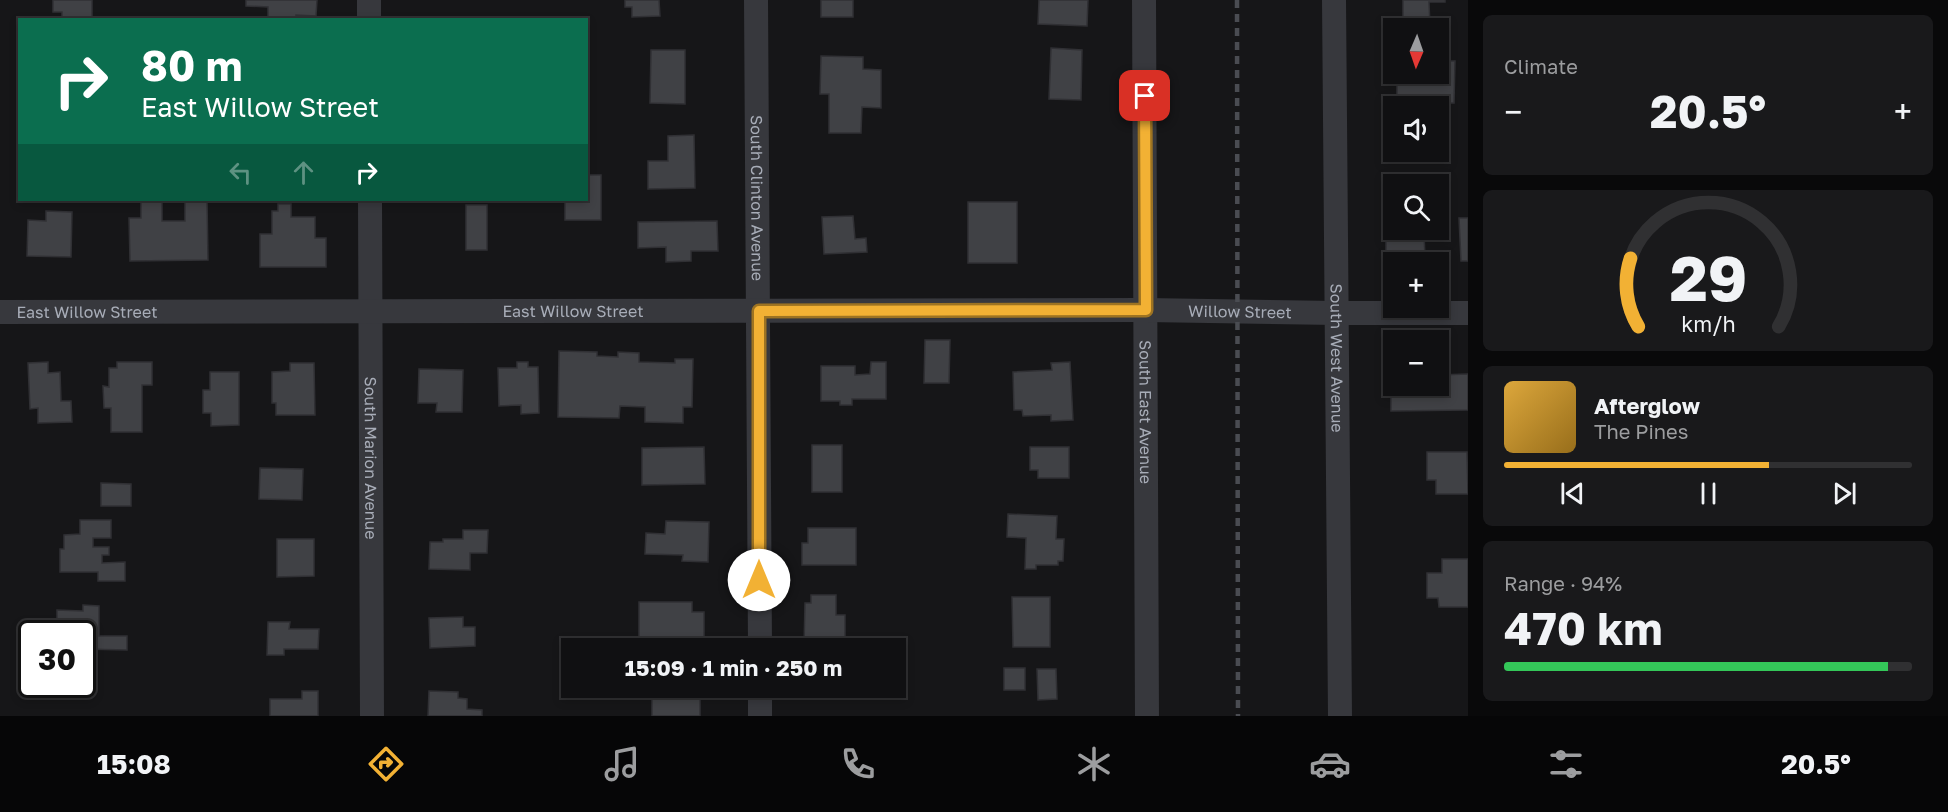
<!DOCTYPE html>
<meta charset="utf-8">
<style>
:root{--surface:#101012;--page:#19191b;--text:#f1f3f6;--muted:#9c9d9f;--line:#303032;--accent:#f2b134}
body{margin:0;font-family:"Golos Text",sans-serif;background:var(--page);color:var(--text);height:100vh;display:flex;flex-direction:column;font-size:22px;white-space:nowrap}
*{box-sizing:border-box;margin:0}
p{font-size:20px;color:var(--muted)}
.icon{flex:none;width:33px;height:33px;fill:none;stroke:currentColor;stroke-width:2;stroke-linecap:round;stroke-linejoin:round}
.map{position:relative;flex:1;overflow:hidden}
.panel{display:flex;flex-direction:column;gap:15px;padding:15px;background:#09090a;width:480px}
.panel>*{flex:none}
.top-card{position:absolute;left:18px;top:18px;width:570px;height:183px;border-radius:0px;box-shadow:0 3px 9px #0003,0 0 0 2px var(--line);background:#0b6e4f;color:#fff;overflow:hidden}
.needle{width:39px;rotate:182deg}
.buttons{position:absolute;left:1383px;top:18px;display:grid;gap:12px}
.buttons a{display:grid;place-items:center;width:66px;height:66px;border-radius:0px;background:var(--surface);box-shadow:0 3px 9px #0003,0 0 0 2px var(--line);font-size:30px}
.speed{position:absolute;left:18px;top:620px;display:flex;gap:12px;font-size:30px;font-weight:700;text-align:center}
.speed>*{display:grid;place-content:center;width:78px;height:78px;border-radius:50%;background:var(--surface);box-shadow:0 3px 9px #0003,0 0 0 2px var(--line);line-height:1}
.speed .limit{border:3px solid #111;border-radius:9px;background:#fff;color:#111}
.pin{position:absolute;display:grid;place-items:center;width:51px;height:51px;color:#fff;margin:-26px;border-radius:12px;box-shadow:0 3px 9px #0006}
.me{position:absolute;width:66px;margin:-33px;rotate:0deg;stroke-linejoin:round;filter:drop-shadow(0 0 4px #0008)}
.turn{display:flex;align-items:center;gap:21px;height:126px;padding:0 24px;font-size:27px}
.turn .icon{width:78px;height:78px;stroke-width:2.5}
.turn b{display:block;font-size:42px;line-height:51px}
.lanes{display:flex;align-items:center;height:57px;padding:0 24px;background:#0003;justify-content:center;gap:30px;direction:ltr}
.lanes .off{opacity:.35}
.big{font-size:45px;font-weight:700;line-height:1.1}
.panel .tile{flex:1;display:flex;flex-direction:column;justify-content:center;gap:9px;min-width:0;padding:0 21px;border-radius:9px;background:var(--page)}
.panel .dial{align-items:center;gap:0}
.dial svg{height:156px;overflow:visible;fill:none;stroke:var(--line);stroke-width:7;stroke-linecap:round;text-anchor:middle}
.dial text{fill:var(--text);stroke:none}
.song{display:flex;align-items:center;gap:18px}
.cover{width:72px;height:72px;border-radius:9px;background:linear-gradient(135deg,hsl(40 70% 55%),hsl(40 70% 35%))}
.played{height:6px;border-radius:3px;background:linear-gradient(90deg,var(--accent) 65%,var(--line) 65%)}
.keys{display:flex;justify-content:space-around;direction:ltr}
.heat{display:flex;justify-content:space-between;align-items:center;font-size:33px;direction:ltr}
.charge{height:9px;border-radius:4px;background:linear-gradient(90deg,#34c759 94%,var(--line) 0)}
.trip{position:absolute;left:561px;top:638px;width:345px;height:60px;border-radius:0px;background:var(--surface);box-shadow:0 3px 9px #0003,0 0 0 2px var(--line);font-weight:700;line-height:60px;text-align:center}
.tab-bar{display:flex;height:96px;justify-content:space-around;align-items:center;background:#060607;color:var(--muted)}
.tab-bar .icon{width:42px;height:42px}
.tab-bar .current{color:var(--accent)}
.tab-bar b{font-size:27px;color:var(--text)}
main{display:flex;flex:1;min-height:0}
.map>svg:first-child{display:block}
.building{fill:#404145;stroke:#303034;stroke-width:1.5}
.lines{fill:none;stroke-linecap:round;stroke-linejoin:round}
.minor{stroke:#37383d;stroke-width:24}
.rail{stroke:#4a4c52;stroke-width:4.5;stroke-dasharray:8 6;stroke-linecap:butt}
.route-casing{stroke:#9d7322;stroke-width:15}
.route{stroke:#f2b134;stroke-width:10}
.labels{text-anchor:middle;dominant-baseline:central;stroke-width:4.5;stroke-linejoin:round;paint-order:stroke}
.street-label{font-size:16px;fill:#a8adb8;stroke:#111113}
</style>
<main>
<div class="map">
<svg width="1468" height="716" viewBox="0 0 1468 716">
<rect width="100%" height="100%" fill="#161618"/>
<g class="building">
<polygon points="53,0 92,0 92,20 62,20 62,12 53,12"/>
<polygon points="246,0 317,0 316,16 296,15 296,20 274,20 274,17 268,17 268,7 246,6"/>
<polygon points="625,0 659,0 660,16 632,17 632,7 625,7"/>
<rect x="821" y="0" width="32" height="17"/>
<polygon points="1039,0 1088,0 1087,26 1038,24"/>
<polygon points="1403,0 1445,0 1445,2 1429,2 1430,26 1403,26"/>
<polygon points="1051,48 1082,50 1081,100 1049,99"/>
<polygon points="651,50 685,50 685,104 650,103"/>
<polygon points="821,56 863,57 863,69 881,70 881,108 862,107 861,133 829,133 829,94 820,94"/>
<polygon points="1438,61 1455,61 1454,103 1397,103 1397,79 1409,79 1409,74 1438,74"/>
<polygon points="694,135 695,188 648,189 648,161 668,161 668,136"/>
<polygon points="586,175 601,175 601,220 565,220 565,200 586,200"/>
<polygon points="162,200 162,221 185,221 185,200 207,200 208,260 130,261 129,218 141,218 141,201"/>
<rect x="968" y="202" width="49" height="61"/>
<polygon points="278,204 291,204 291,217 315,217 315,238 326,238 326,267 260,267 260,234 272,234 272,211 278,211"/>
<rect x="466" y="205" width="21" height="45"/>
<polygon points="46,211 72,212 71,257 27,256 28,220 46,221"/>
<polygon points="853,216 855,239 866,238 867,252 824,254 822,217"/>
<polygon points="1459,218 1468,218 1468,261 1461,261"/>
<polygon points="717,221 718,251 691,251 691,261 666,262 666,247 638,248 638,222"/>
<polygon points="1395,230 1424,230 1425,260 1386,261 1386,232 1395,232"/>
<polygon points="925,340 950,340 949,383 924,383"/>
<polygon points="559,351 597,352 597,356 618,357 618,352 639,353 639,362 675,363 675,359 693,359 692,407 683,407 683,423 645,422 645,407 620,406 619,418 558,417"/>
<polygon points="48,362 48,373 60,372 61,401 71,401 72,422 38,423 38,408 30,409 28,363"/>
<polygon points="117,362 152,362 152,385 142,385 142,432 111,432 111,408 104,408 103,386 109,387 109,368 117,368"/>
<polygon points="517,362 528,362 528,367 538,367 539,413 521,414 521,405 499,406 498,368 517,368"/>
<polygon points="871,362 886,362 886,399 852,399 852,405 840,405 840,401 821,401 821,366 855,366 855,375 870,374"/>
<polygon points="1070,362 1073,420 1051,421 1051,415 1023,416 1022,410 1014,410 1013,372 1052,370 1051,363"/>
<polygon points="290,363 314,363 315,415 276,415 276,403 272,403 272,372 290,371"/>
<polygon points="419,369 463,370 462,412 436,412 437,403 418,403"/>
<polygon points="210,372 239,372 239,425 211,426 211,413 203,413 203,390 210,390"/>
<polygon points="1468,374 1468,410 1391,411 1391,375 1394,375 1394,386 1438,386 1438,375"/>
<rect x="812" y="445" width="30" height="47"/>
<polygon points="704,447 705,484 642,485 642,448"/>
<polygon points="1030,447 1069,447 1069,478 1038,478 1038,470 1030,470"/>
<polygon points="1427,452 1467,452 1468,494 1436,494 1436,480 1427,480"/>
<polygon points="260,468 303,469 302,500 259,499"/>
<polygon points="101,483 131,484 131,506 101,506"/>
<polygon points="1008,514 1057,516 1056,539 1064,539 1063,561 1058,561 1058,565 1036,565 1036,569 1025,569 1026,538 1007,537"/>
<polygon points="80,520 111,520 111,538 93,538 93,547 109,547 109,555 102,555 102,563 125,562 125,581 98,581 98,572 60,572 60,549 64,549 64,535 80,534"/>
<polygon points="666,521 709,522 708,562 682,561 683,555 645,554 646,533 665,534"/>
<polygon points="808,528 856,528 856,565 802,565 802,543 808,543"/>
<polygon points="463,530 488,530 487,553 470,553 470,570 429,569 430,542 443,542 443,539 463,539"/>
<polygon points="277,539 314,539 314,576 277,577"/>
<polygon points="1442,559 1468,559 1468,607 1439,607 1438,598 1427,598 1427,573 1442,573"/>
<polygon points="811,595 836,595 836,615 845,615 845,637 837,637 837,646 804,646 805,603 811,603"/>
<polygon points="1012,597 1050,597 1050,647 1013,647"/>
<polygon points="639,602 692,602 692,612 704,612 704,638 692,638 691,648 666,648 666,638 639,637"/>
<polygon points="83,605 99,606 99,636 127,636 127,650 82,649 82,633 57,633 57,610 83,611"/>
<polygon points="463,617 463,627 475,627 475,646 430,648 429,618"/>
<polygon points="268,622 290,622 289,629 319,629 318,649 284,649 284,655 267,655"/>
<rect x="871" y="640" width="23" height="8"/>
<polygon points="896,664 902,664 902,673 896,674"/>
<rect x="1004" y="668" width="21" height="22"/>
<polygon points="1037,669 1056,669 1057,699 1038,700"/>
<polygon points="652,687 690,687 690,691 700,691 700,716 652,716"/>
<polygon points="302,691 318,691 318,716 270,716 270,699 302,699"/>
<polygon points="429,691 458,692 458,698 467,699 467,709 482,710 482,716 428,716"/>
</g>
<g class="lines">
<g class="minor">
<polyline points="369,0 369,20"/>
<path id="s1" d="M756,0L760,648"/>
<path id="s2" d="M1144,0L1147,716"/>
<path id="s3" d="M1334,0L1340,716"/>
<path id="s4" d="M370,200L372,716"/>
<path id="s5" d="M0,312L1146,310L1336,313H1468"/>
<polyline points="760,687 760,716"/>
</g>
<polyline class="rail" points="1237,0 1238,716"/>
</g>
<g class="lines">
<g class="route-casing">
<polyline id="route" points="759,580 759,311 1146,310 1145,96"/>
</g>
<use href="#route" class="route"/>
</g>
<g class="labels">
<g class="street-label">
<text stroke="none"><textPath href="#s1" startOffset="198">South Clinton Avenue</textPath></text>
<text stroke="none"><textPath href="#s5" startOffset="573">East Willow Street</textPath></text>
<text stroke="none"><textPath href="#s5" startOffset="87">East Willow Street</textPath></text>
<text stroke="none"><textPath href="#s5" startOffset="1240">Willow Street</textPath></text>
<text stroke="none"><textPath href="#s3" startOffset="358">South West Avenue</textPath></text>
<text stroke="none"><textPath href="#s2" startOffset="412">South East Avenue</textPath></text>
<text stroke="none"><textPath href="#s4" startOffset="258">South Marion Avenue</textPath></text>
</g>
</g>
</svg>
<div class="buttons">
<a><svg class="needle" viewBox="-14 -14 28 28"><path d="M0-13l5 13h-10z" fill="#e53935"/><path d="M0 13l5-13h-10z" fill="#9c9d9f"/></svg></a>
<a><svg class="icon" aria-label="sound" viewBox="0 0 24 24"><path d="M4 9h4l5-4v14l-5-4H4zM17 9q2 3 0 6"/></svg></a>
<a><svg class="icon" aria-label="search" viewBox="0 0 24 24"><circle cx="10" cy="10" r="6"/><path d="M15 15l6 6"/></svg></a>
<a>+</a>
<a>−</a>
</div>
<div class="speed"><div class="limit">30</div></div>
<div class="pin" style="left:1145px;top:96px;background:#d93025"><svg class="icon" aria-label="arrive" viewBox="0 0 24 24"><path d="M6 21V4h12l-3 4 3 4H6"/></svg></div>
<svg class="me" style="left:759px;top:580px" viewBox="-20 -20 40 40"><circle r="19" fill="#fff"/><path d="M0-13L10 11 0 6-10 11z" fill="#f2b134"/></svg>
<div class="trip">15:09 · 1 min · 250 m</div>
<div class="top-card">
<div class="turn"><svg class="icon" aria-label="right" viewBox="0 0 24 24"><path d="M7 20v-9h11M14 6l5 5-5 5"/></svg><div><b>80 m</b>East Willow Street</div></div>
<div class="lanes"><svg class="icon off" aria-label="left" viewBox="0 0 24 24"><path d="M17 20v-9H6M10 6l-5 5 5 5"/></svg><svg class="icon off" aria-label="ahead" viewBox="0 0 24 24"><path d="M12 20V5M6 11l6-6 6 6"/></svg><svg class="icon" aria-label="right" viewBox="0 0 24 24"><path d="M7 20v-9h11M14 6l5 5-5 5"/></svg></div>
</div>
</div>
<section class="panel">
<div class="tile"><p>Climate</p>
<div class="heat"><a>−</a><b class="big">20.5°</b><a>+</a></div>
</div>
<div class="tile dial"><svg viewBox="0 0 100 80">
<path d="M14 69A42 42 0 1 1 86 69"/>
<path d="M14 69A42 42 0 0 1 10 34" stroke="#f2b134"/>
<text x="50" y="56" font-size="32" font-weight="700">29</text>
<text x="50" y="72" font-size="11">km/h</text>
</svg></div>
<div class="tile">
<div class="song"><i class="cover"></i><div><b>Afterglow</b><p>The Pines</p></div></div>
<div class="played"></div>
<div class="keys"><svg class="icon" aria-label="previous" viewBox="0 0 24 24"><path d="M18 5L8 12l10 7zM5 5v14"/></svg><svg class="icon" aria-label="pause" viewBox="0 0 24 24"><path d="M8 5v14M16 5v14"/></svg><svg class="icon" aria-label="next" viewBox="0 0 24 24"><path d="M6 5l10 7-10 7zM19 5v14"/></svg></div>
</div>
<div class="tile"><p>Range · 94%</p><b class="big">470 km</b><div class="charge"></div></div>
</section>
</main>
<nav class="tab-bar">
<b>15:08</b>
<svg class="icon current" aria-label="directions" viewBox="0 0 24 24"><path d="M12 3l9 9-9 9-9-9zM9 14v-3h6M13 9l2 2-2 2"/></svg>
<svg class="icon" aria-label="music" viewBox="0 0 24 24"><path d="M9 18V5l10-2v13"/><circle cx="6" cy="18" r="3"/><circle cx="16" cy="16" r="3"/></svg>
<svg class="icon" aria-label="phone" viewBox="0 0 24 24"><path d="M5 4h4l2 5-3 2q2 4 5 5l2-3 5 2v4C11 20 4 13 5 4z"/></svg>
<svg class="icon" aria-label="climate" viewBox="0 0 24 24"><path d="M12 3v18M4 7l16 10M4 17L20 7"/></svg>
<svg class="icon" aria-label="car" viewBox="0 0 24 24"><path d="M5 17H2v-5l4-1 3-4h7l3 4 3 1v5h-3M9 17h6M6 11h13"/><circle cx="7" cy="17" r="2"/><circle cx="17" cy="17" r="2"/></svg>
<svg class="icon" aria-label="filters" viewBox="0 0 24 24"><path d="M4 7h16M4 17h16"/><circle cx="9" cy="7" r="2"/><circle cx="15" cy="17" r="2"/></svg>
<b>20.5°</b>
</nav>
